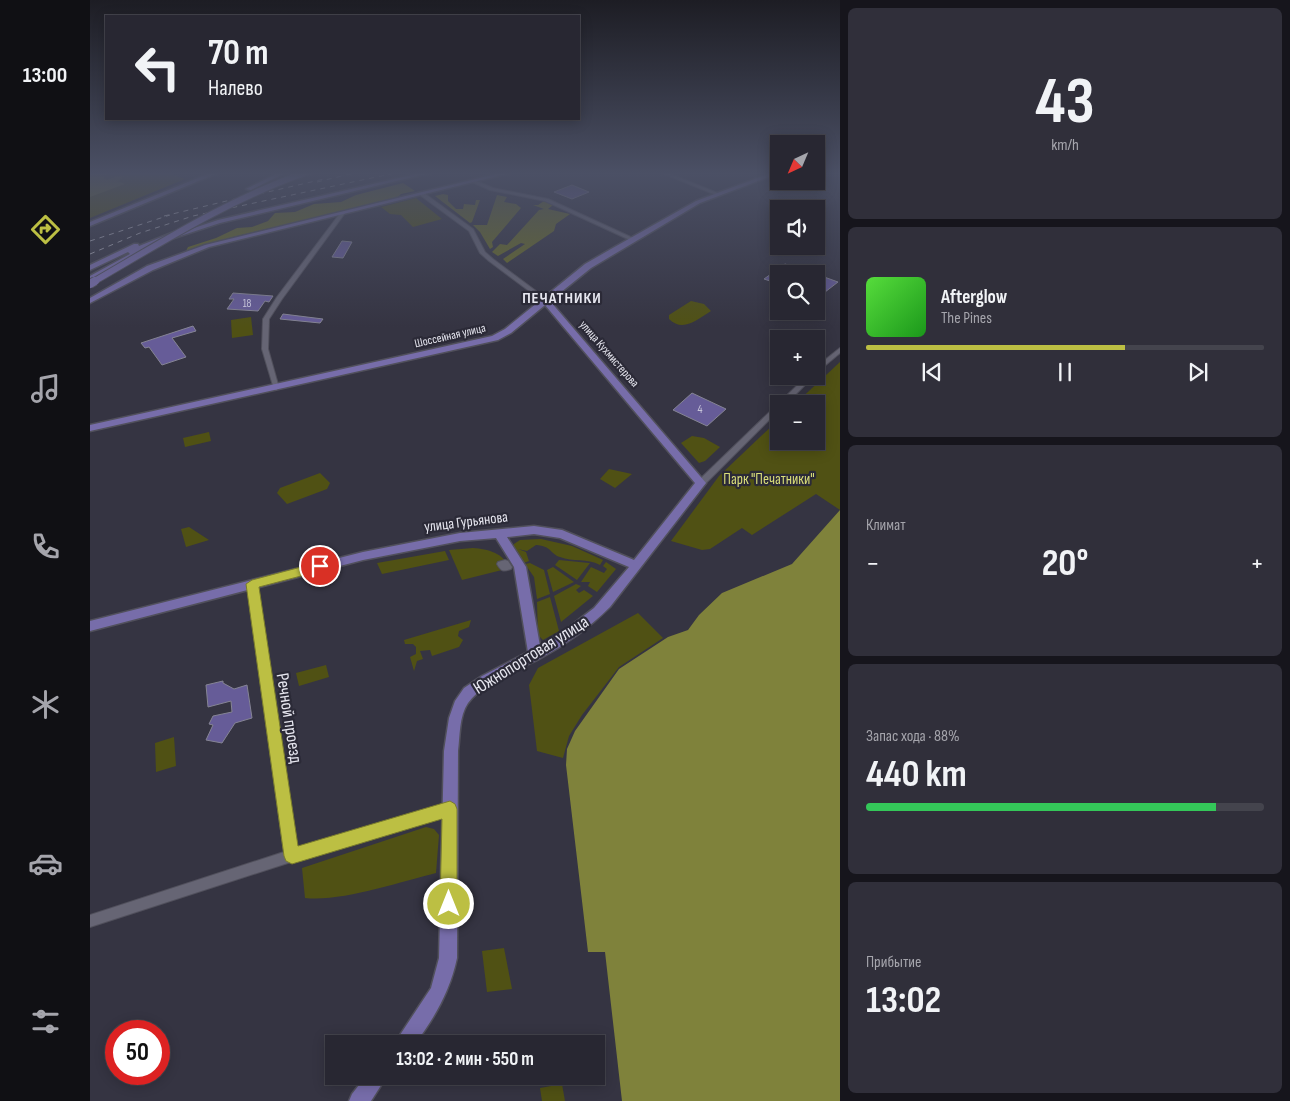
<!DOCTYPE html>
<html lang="ru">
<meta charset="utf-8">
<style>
:root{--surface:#282732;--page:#302f3a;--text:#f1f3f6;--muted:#a5a5ac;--line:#44444d;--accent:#bcbf43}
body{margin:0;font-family:"Sofia Sans Condensed",sans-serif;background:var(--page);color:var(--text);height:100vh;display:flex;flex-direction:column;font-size:19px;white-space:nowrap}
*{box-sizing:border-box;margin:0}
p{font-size:16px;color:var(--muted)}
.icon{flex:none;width:28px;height:28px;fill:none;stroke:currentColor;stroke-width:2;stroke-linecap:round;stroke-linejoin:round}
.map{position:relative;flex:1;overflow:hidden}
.sheet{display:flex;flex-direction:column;gap:8px;padding:8px;background:#16151c;width:450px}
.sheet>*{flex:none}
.guide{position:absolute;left:15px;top:15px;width:475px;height:105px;border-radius:0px;box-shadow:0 2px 12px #0003,0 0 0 1px var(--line);background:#282732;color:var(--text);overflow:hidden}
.needle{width:32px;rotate:224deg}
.buttons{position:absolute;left:680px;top:135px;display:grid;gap:10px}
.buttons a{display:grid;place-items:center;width:55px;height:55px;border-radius:0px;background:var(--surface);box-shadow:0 2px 12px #0003,0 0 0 1px var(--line);font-size:25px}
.speed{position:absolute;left:15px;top:1020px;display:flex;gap:10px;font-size:25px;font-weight:700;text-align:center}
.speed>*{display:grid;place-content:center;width:65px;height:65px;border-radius:50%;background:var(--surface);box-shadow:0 2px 12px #0003,0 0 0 1px var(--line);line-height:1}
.speed .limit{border:8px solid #d22;background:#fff;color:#111}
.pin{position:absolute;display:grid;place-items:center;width:42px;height:42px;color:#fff;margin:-21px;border:2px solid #fff;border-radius:50%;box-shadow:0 1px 5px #0007}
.me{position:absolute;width:55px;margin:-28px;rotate:0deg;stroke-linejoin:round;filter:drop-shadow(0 0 4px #0008)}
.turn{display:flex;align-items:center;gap:18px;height:105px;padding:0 20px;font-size:22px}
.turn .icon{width:65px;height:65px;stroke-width:2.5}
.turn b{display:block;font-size:35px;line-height:42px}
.big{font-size:38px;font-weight:700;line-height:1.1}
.sheet .card{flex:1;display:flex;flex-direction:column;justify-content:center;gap:8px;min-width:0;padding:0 18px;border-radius:8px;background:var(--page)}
.sheet .dial{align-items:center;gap:0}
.dial b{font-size:65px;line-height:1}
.song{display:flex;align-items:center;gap:15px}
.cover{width:60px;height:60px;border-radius:8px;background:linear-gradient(135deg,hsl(110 70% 55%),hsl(120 70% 35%))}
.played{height:5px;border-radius:2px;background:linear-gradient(90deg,var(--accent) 65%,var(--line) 65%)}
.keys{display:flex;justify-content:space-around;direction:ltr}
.heat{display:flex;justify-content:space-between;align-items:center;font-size:28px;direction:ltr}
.charge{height:8px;border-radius:4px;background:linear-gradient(90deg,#34c759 88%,var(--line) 0)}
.trip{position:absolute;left:235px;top:1035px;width:280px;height:50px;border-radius:0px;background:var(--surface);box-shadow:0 2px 12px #0003,0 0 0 1px var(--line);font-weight:700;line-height:50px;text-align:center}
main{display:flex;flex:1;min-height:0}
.tabs{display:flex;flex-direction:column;width:90px;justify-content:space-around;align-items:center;background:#101014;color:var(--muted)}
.tabs .icon{width:35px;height:35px}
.tabs .current{color:var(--accent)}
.tabs b{font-size:22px;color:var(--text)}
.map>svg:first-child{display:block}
.green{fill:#505114}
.forest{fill:#696b23}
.water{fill:#7f823b}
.building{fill:#665c98;stroke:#858494}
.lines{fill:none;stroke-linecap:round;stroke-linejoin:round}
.minor-casing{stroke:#51505c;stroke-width:2}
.major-casing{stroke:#51505c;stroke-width:3}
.minor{fill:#666574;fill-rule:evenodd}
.major{fill:#776daa;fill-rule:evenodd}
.rail{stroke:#a8a8b3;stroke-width:1;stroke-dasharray:5 5;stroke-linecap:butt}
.major-bridge-far1-casing{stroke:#51505c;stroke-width:8;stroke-linecap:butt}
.major-bridge-casing{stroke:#51505c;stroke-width:10;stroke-linecap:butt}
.major-bridge-far1{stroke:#776daa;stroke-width:6}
.major-bridge{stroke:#776daa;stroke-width:8}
.route{fill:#bcbf43;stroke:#7a7c2c}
.labels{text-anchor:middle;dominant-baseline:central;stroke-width:4.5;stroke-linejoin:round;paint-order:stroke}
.far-number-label{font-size:11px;fill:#c6c4d9}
.far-street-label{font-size:12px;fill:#e6e6ef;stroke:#2b2a37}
.number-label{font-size:12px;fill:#c6c4d9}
.park-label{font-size:15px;fill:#dade7a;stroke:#2b2a37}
.street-label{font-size:15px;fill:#e6e6ef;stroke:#2b2a37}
.far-district-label{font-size:16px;font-weight:bold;letter-spacing:1px;fill:#e6e6ef;stroke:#2b2a37}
.near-street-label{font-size:18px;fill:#e6e6ef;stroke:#2b2a37}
</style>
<main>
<nav class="tabs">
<b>13:00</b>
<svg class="icon current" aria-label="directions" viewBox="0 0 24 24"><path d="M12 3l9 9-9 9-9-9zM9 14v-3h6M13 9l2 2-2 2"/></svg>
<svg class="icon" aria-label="music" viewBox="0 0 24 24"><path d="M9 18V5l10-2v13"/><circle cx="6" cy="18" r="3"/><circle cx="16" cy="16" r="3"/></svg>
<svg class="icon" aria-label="phone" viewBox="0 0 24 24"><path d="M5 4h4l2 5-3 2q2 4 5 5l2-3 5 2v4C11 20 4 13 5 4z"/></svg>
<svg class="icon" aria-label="climate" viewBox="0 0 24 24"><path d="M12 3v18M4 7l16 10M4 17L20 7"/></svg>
<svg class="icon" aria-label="car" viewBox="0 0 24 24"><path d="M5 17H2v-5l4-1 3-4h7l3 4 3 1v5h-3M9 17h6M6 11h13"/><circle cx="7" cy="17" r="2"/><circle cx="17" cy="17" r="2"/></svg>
<svg class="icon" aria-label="filters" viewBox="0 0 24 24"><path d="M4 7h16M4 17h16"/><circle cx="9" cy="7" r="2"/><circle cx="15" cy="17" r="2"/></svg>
</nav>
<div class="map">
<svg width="750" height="1101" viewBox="0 0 750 1101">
<rect width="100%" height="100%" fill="#353442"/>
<g class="green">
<polygon points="0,173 79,173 95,179 0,218"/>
<polygon points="326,198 352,219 323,227 311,215 300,214 291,207"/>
<path d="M601,301L614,304L621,311C608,319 593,333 579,319V315Z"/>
<polygon points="161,317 163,335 142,338 141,320"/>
<polygon points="750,362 750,510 726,494 662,535 652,528 620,549 612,550 581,541 629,476 689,419 689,441 726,441 726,404 705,404"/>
<polygon points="119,432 121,441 95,447 93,438"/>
<polygon points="602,436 614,438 630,447 615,461 609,463 591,443"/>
<polygon points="519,469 542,474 525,488 510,479"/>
<polygon points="230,473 240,483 237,489 197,504 187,493 190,488"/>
<polygon points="99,527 119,540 96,547 91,529"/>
<path d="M451,539L482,546L513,560L510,565C497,558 483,562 470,557C460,554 462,546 446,545L437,551L428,549L436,552L439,561L434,563L423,548L424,544L430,540Z"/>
<path d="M383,548C398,549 413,553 420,568L372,580L359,550Z"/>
<polygon points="355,551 359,560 292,574 287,563"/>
<polygon points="469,560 499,563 500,563 487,580 465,565"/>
<polygon points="516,562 526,569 507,592 498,586 500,582 491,582 501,567 514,573 517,569 513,566"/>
<polygon points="440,563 454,570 460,594 447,599 444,577 435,564"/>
<polygon points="463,567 484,582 463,592 457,570"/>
<polygon points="486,584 491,586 486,590 489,593 494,590 503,596 471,622 464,596"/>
<polygon points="460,597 469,631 453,640 448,635 447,602"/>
<polygon points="548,613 573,638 529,667 492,715 479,736 473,758 447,751 439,685 448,668"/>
<polygon points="381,620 379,627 369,631 368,636 373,640 369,647 342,656 340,650 330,651 333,659 327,661 324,671 320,657 326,654 326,647 323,644 315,644 314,640"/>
<polygon points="236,665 239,677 209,686 206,673"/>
<polygon points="84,737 86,766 66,772 65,743"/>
<path d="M336,827L344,829L349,835L346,873C309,882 252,902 215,898L212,868Z"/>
<polygon points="414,948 422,989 397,992 392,951"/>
<polygon points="472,1084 475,1101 452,1101 450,1088"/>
</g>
<g class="forest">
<polygon points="0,173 24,173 14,175 14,178 17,180 30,175 34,176 28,181 35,184 0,197"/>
<polygon points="313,183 325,191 311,194 307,198 143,237 96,251 98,247 126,238 147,228 162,227 178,221 185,213 205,212 224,204 251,202 266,195"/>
<polygon points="353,194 358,195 358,201 366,209 373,209 374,204 385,205 386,200 390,200 382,222 380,223 345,196"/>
<polygon points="407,195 417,197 414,202 426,204 431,208 402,242 403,247 400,249 390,232 383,225 397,225"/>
<polygon points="454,201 463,205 458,209 480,214 466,224 464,231 417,263 413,259 435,244 431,243 408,256 402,252 410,244 417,245 449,210 454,209 443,205 448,205"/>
</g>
<polygon class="water" points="750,510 750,1101 532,1101 515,952 498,952 476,765 477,749 485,731 529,669 578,637 598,630 609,615 632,593 702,564"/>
<g class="building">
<polygon points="482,185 499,192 482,199 464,192"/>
<polygon points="252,241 262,242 253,258 242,257"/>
<polygon points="695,264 708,268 701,274 689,274 689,284 674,279"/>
<polygon points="726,274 748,282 726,299"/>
<polygon points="143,293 183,296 179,302 175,301 168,311 137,309 144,299 139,299"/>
<polygon points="193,314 233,319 230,323 190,319"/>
<polygon points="103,326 106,331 82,338 96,357 72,365 59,347 55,348 51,343"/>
<polygon points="602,393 636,409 617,426 583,410"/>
<polygon points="133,681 133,683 144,689 157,685 162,718 145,723 132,743 116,740 123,725 119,724 123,716 142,712 141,701 118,707 116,685"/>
</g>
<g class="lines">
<g class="minor-casing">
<g id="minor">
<polygon points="196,173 205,175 225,173 204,177"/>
<polygon points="572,173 578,173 630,194 626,195"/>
<polygon points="384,180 403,188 458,199 545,239 540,240 455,201 400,190 382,182 382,181"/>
<polygon points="330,193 334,193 383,229 395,252 403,259 458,300 458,302 454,302 399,261 390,253 379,231 330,195"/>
<polygon points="251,212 255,213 192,299 179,319 178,349 189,388 186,390 184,389 172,349 173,319 187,297"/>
<polygon points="750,348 750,353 726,373 726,367"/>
<polygon points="717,376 724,376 696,404 689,404 689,410 614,485 608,485 607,483 608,481"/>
<path d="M415,560L418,561L422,567L421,569C413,572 411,571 407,564L408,562Z"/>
<polygon points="162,581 165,582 167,585 206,848 360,803 364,805 366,809 364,813 201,862 0,927 0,915 194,852 157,585 159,582"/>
</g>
</g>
<g class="major-casing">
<g id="major">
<polygon points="120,173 128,173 0,226 0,222"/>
<polygon points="188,173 195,173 161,190 156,189"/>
<polygon points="330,173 340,173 130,223 84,238 79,238 51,250 51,253 0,281 0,276 40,254 38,252 0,270 0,265 44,244 48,244 49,246 84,232 89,233 128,220"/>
<polygon points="410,173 420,173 119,247 63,270 0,303 0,298 57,266 115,245"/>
<path d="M681,173H689L610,203L501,268L460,301L616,483L520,607C499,628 475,645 449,659C426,671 394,681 378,703C369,716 370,736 368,751L367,958C360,991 345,1017 325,1044H304L341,988L349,958L354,751L359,718L365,701L374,688L392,676L438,652L424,567L406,538L370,541L273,560L0,631V621L273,552L370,533L444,526L472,530L544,560L605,483L455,305L421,333L408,340L0,431V425L402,336L415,329L495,264L521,249L606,201ZM444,534L470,538L539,567L504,608L478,628L450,646L436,567L417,537Z"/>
<polygon points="276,1076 297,1076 281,1101 259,1101 262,1094"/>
</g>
</g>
<use href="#minor" class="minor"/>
<use href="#major" class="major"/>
<g class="rail">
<polyline points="227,182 264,173"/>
<polyline points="169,194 234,179"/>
<polyline points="74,216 149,198"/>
<polyline points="0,241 80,215"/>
<polyline points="0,254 50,233 103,216 305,173"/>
</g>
<g class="major-bridge-far1-casing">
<path id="major-bridge-far1" d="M3,282C72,242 138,200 214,173"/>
</g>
<g class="major-bridge-casing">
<polyline id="major-bridge" points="0,284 5,281"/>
</g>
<use href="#major-bridge-far1" class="major-bridge-far1"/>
<use href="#major-bridge" class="major-bridge"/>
</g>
<linearGradient id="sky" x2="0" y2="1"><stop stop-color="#1d1d24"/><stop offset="0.53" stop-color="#4b5065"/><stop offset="1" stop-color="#4b5065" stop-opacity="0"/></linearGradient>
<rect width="750" height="327" fill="url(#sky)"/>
<polygon class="route" points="230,562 236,566 234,570 169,587 208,846 360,801 365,804 367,809 367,904 364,910 359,913 353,910 350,904 352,819 202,864 196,861 194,856 156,584 162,580"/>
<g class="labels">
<g class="far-number-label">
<text x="157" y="303">18</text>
</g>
<g class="far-street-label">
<text transform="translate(360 336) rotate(-13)">Шоссейная улица</text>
<text transform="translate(519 354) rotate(49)">улица Кухмистерова</text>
</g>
<g class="number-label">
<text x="610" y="409">4</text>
</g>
<g class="park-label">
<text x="679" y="479">Парк "Печатники"</text>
</g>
<g class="street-label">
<text transform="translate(376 522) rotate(-7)">улица Гурьянова</text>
</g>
<g class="far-district-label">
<text x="472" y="298">ПЕЧАТНИКИ</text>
</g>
<g class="near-street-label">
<text transform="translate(441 655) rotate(-32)">Южнопортовая улица</text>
<text transform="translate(199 718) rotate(81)">Речной проезд</text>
</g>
</g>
</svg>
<div class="buttons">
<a><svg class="needle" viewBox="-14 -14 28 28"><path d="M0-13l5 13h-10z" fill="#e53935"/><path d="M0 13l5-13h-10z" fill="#a5a5ac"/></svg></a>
<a><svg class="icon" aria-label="sound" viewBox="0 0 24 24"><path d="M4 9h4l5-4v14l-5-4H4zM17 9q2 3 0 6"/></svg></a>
<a><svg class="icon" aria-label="search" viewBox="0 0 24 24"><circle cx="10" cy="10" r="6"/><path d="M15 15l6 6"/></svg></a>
<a>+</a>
<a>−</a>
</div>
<div class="speed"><div class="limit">50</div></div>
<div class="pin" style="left:230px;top:566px;background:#d93025"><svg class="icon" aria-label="arrive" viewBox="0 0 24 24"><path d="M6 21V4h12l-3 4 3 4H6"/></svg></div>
<svg class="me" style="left:359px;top:904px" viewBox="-20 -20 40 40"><circle r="17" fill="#bcbf43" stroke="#fff" stroke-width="3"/><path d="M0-11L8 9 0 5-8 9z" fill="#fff"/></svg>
<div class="trip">13:02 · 2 мин · 550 m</div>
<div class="guide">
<div class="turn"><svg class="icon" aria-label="left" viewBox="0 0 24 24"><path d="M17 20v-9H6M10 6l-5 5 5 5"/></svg><div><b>70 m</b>Налево</div></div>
</div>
</div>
<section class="sheet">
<div class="card dial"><b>43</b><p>km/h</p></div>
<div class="card">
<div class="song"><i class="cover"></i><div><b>Afterglow</b><p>The Pines</p></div></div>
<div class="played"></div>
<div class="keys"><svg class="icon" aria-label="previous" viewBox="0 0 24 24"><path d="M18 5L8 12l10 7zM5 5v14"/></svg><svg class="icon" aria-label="pause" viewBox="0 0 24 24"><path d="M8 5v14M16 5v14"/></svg><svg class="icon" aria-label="next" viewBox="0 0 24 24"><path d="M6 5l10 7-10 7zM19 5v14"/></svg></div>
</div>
<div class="card"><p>Климат</p>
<div class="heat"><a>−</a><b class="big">20°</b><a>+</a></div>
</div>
<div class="card"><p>Запас хода · 88%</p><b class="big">440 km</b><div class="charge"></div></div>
<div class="card"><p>Прибытие</p><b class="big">13:02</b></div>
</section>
</main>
